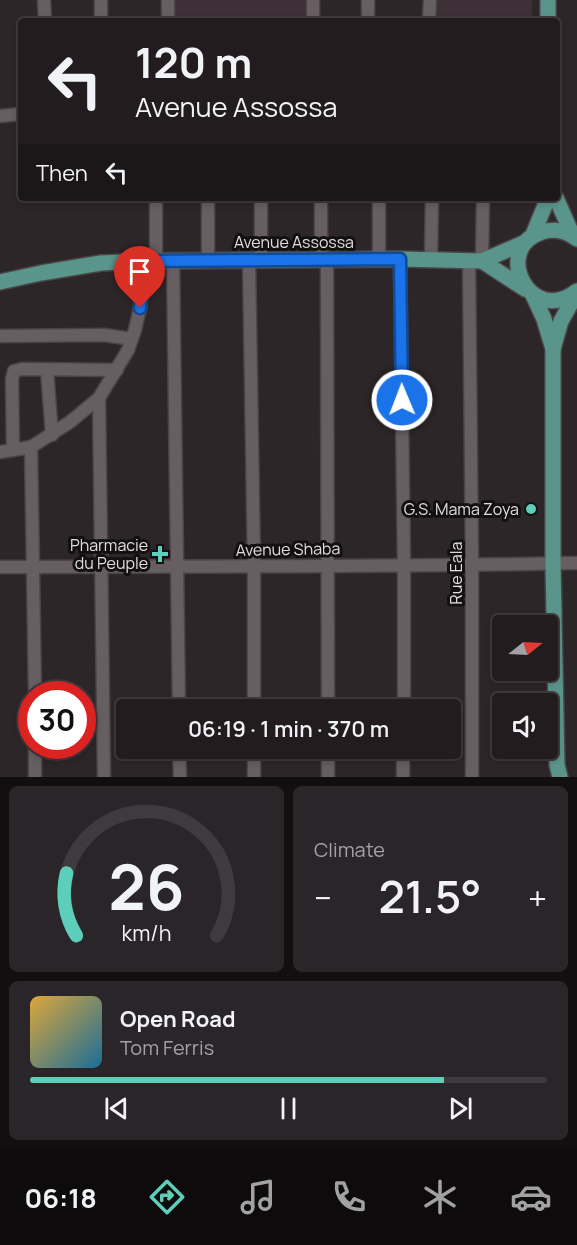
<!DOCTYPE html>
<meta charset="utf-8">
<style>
:root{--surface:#221c1f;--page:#2a2528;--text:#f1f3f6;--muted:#a2a1a4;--line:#3f3a3d;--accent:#5dceb9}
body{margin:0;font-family:Manrope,sans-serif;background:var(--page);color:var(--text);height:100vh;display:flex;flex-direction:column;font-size:22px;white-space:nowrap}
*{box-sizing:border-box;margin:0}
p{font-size:20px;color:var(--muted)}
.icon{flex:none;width:33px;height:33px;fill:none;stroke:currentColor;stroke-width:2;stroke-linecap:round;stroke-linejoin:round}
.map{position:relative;height:777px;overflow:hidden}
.drawer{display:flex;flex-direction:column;gap:9px;padding:9px;background:#130f11;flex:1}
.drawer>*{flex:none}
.hud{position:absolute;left:18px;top:18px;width:542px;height:183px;border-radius:6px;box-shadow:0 3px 9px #0003,0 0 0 2px var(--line);background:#221c1f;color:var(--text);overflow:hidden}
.needle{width:39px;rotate:72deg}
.buttons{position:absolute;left:492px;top:615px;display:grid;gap:12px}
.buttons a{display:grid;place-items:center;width:66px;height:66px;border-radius:6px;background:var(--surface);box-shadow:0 3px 9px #0003,0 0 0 2px var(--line);font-size:30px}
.speed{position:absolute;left:18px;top:681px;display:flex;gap:12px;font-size:30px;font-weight:700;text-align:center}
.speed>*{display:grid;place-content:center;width:78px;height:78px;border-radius:50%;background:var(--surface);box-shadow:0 3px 9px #0003,0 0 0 2px var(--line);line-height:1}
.speed .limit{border:9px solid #d22;background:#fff;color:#111}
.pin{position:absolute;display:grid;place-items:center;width:51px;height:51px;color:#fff;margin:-62px -26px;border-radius:50% 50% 50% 0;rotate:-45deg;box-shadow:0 0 6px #0007}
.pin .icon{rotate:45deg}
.me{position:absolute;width:66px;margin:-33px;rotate:359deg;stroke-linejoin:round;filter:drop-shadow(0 0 4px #0008)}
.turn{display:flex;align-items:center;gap:21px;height:126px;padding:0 18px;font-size:27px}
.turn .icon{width:78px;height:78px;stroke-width:2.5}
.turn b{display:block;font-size:42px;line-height:51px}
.then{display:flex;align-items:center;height:57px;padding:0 18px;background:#0003;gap:12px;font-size:22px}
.big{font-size:45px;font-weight:600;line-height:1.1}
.drawer .widget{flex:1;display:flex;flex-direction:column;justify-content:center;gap:9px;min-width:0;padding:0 21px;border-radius:9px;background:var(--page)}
.drawer .dial{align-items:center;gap:0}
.dial svg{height:156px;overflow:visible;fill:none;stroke:var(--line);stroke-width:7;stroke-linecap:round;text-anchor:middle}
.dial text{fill:var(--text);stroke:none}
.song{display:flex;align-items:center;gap:18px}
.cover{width:72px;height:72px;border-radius:9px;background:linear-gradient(135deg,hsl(40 70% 55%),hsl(200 70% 35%))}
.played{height:6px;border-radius:3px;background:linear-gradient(90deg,var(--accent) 80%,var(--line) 80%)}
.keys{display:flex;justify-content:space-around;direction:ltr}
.heat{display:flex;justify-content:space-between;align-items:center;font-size:33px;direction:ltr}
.drawer .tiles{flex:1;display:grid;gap:9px;grid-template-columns:1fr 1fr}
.widget:last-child{grid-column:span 2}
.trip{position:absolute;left:116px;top:699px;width:345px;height:60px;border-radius:6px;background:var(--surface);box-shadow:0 3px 9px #0003,0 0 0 2px var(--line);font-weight:600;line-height:60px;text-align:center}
.dock{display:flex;height:96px;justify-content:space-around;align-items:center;background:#0e0b0c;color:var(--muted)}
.dock .icon{width:42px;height:42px}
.dock .on{color:var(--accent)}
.dock b{font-size:27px;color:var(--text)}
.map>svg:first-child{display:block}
.built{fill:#3d3036}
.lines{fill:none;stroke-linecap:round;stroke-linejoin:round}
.minor-casing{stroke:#4a4447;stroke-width:15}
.major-casing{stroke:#4a4447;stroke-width:18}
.minor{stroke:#675e62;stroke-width:12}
.major{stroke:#5a958b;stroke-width:15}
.route-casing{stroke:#114b97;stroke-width:15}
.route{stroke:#1a73e8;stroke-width:10}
.poi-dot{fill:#5dceb9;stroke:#131011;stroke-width:2}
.labels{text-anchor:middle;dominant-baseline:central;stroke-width:6;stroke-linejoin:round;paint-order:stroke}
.street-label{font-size:16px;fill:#e1dcde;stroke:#131011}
.poi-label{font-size:16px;fill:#e1dcde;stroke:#131011;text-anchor:end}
</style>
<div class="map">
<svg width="577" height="777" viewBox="0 0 577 777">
<rect width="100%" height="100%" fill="#2d2629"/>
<g class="built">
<polygon points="172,0 309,0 309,21 171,21"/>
<rect x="431" y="0" width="101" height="21"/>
</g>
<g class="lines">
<g class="minor-casing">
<g id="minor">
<polyline points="44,0 45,21"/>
<polyline points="101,0 101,21"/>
<polyline points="313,0 313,21"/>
<polyline points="168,21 168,0"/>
<polyline points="368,21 368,0"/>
<polyline points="429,21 430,0"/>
<polyline points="0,116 21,114"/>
<polyline points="156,198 156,261"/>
<polyline points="261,198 261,260"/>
<polyline points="379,198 379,259"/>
<polyline points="249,259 254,566 254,710"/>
<polyline points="400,259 404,566 404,710"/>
<polyline points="431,259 432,198"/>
<polyline points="208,260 208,198"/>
<polyline points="321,260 321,198"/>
<polyline points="327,260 328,710"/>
<polyline points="469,260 472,565 472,777"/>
<polyline points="173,261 179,710"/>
<polyline points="482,261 483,198"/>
<polyline points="0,336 104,335 132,339"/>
<polyline points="47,370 52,435"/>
<polyline points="99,398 104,777"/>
<polyline points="31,447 35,694"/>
<polyline points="13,450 12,379 14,371 22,369 117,370"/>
<polyline points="0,452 31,447 70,422 99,398 128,350 135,330 140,308 144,261"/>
<path d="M0,567C192,566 385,567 577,563"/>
<polyline points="35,746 35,777"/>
<polyline points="179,748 180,777"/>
<polyline points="254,748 254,777"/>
<polyline points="328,748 328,777"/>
<polyline points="403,777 403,748"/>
</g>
</g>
<g class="major-casing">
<g id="major">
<polyline points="548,21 548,0"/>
<polyline points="556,198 573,236"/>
<polyline points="532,237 548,198"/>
<path d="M577,239C567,231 555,228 542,232C491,248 530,328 577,291"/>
<polyline points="482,261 525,289"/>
<polyline points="0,282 41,273 101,263 144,261 400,259 482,261 526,242"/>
<polyline points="532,293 544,319 553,349 553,564 557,765 560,777"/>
<polyline points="553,349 561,321 577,293"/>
</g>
</g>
<use href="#minor" class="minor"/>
<use href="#major" class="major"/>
</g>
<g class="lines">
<g class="route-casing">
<polyline id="route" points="140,308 144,261 400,259 402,400"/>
</g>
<use href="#route" class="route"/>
</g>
<g class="poi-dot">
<circle cx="531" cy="509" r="6"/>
<path d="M157 545h6v6h6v6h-6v6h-6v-6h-6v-6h6z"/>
</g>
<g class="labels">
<g class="street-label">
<text x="294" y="242">Avenue Assossa</text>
<text transform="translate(288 549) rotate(-1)">Avenue Shaba</text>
<text transform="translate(456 573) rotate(-90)">Rue Eala</text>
</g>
<g class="poi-label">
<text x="519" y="509">G.S. Mama Zoya</text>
<text x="148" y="545">Pharmacie<tspan x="148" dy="18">du Peuple</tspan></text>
</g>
</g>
</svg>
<div class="buttons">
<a><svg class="needle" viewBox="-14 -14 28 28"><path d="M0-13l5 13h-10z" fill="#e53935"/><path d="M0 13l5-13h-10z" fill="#a2a1a4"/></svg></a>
<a><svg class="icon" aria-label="sound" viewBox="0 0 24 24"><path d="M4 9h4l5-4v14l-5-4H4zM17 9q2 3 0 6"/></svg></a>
</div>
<div class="speed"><div class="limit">30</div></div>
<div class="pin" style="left:140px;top:308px;background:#d93025"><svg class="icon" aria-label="arrive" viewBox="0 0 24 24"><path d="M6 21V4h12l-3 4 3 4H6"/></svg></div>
<svg class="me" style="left:402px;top:400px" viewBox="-20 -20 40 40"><circle r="17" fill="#1a73e8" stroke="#fff" stroke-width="3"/><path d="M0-11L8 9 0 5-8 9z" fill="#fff"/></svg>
<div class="trip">06:19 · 1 min · 370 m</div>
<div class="hud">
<div class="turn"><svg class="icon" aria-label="left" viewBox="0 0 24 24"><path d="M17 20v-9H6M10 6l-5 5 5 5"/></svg><div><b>120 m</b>Avenue Assossa</div></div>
<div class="then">Then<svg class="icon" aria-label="left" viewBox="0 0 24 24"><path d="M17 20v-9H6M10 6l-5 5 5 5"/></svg></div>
</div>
</div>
<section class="drawer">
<div class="tiles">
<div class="widget dial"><svg viewBox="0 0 100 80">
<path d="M14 69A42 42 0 1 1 86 69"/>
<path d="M14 69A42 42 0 0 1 9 37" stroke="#5dceb9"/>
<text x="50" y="56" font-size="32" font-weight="700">26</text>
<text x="50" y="72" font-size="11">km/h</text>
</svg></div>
<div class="widget"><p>Climate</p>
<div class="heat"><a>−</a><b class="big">21.5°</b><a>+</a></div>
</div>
<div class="widget">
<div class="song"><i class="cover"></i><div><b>Open Road</b><p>Tom Ferris</p></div></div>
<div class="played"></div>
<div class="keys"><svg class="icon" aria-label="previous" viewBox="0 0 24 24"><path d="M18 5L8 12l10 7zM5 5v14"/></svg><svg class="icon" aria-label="pause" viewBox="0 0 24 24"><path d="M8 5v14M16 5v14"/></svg><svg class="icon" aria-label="next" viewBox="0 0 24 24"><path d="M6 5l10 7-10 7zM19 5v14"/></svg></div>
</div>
</div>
</section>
<nav class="dock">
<b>06:18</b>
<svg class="icon on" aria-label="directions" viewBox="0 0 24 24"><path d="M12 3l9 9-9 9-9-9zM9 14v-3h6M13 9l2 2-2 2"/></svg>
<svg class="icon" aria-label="music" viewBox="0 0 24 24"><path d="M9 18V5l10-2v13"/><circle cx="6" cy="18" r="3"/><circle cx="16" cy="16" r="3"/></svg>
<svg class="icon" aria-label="phone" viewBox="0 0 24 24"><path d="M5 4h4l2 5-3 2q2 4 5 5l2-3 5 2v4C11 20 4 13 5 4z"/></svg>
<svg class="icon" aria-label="climate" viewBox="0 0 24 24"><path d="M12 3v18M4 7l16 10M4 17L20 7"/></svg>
<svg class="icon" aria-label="car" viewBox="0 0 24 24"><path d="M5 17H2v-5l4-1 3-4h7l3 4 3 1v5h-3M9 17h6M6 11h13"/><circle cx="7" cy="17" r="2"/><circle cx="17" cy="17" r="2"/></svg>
</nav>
